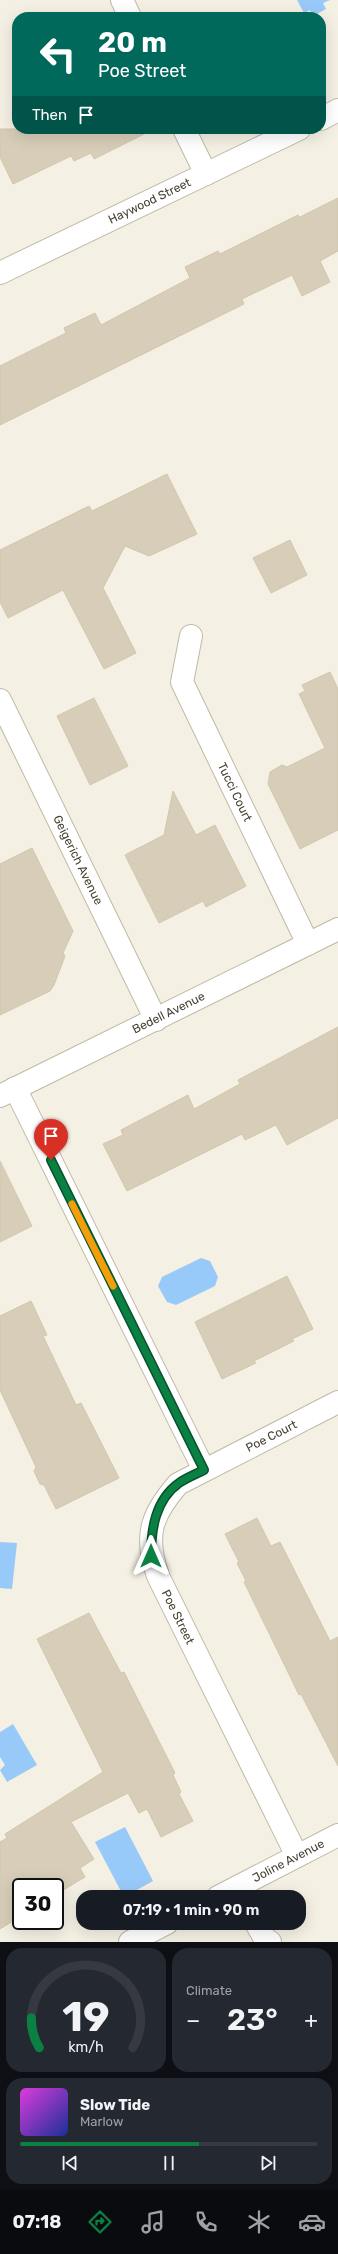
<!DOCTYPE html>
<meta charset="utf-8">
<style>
:root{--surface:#171b24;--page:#242831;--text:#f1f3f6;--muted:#9ea1a6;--line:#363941;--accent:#0b8043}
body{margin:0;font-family:Rubik,sans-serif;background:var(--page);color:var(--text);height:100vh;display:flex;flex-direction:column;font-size:15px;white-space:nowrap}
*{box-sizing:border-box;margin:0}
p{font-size:13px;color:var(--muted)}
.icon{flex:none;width:22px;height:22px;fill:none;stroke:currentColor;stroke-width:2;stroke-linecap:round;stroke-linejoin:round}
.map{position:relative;height:1942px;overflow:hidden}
.sheet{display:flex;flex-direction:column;gap:6px;padding:6px;background:#0d0f14;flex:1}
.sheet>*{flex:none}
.banner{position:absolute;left:12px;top:12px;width:314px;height:122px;border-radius:16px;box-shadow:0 4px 16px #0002;background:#00695c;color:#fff;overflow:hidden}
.speed{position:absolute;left:12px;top:1878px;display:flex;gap:8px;font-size:20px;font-weight:700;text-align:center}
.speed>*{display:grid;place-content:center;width:52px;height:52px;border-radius:50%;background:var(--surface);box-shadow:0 4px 16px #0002;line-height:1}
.speed .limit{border:2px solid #111;border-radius:6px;background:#fff;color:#111}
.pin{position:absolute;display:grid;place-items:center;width:34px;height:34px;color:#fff;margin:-41px -17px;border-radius:50% 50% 50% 0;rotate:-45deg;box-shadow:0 0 4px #0007}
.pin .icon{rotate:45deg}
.me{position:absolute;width:44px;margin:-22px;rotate:0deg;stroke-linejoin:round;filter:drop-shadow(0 0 3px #0008)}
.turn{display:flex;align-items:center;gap:14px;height:84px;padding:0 20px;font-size:18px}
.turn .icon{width:52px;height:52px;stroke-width:2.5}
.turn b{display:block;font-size:28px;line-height:34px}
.then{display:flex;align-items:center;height:38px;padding:0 20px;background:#0003;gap:8px;font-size:15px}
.big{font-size:30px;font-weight:600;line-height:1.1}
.sheet .tile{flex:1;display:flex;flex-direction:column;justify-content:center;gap:6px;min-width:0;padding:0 14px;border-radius:16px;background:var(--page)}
.sheet .dial{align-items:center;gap:0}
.dial svg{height:104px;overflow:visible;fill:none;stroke:var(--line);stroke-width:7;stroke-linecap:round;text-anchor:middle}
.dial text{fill:var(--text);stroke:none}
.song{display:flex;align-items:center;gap:12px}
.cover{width:48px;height:48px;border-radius:6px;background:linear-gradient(135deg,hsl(300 70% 55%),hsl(230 70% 35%))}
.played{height:4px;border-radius:2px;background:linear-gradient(90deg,var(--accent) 60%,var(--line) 60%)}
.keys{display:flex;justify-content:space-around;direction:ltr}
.heat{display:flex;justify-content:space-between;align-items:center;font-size:22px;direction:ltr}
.sheet .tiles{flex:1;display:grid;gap:6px;grid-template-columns:1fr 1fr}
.tile:last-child{grid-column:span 2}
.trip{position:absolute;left:76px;top:1890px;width:230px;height:40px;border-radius:16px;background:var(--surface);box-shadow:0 4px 16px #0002;font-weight:600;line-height:40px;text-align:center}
.dock{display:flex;height:64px;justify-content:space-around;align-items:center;background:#090b0e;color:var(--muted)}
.dock .icon{width:28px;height:28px}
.dock .current{color:var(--accent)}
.dock b{font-size:18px;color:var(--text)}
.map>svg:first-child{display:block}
.water{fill:#98caf9}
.building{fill:#d7cdb8;stroke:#d3c6aa}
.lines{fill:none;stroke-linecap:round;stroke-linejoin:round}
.minor-casing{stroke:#c1b9a5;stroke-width:24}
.minor{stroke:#fff;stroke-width:22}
.route-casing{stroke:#07532c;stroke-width:10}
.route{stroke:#0b8043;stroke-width:7}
.slow{stroke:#f59e0b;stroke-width:7}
.labels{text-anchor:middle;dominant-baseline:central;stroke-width:3;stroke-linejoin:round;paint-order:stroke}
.street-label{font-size:12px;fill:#474133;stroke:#fff}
</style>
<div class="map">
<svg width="338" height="1942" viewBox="0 0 338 1942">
<rect width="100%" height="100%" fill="#f4f0e4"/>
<g class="water">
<polygon points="297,0 330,0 323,3 326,9 313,16 310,10 304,13"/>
<polygon points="201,1258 210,1261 218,1277 215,1286 176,1305 167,1302 158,1286 162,1277"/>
<polygon points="0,1542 17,1543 12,1589 0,1588"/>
<polygon points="13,1724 37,1765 7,1782 0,1770 5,1765 0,1757 0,1732"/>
<polygon points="125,1827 153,1881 124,1897 95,1842"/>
</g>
<g class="building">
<polygon points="0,129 154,129 94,159 91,153 74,161 71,156 13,184 0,157"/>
<polygon points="338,198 338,251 320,261 330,282 302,296 292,275 242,299 244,304 0,425 0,366 66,333 64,328 95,313 101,325 190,278 185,267 218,251 220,254 298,215 300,217"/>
<polygon points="167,474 197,534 149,556 125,546 103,588 136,653 104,669 63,590 8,618 0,602 0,550 89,506 92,511"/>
<polygon points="290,540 307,575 271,593 253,558"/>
<polygon points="330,672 338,689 338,830 300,849 268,784 270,772 282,765 287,767 325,748 299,694 305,691 302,685"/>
<polygon points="94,698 128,766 90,785 57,716"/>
<polygon points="173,791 196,835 215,825 246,886 206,907 203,901 159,923 125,855 164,835"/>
<polygon points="32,848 73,931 63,953 65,956 54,985 50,991 0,1015 0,864"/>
<polygon points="338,1027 338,1118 287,1145 276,1125 245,1140 242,1134 127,1191 103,1144 123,1135 121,1130 188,1095 194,1109 240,1084 238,1080"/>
<polygon points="0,1161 32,1226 0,1242"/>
<polygon points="287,1276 313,1329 292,1339 294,1341 254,1361 256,1363 222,1379 195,1322"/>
<polygon points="31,1301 47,1335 43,1336 76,1405 81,1403 119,1478 56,1509 44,1485 40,1484 34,1471 36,1467 0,1390 0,1316"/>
<polygon points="257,1518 271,1546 280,1542 330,1641 338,1637 338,1766 301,1694 299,1695 284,1664 244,1582 246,1581 237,1563 239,1562 225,1534"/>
<polygon points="89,1613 121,1673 124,1672 175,1773 173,1775 181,1792 179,1794 193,1821 161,1837 147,1809 139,1813 128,1793 71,1822 94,1859 80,1868 85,1877 55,1895 55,1887 21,1887 21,1916 0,1929 0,1842 7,1838 5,1834 103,1772 37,1639"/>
</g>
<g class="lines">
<g class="minor-casing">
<g id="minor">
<polyline points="122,0 130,17"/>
<polyline points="321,119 338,110"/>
<polyline points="184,129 206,174"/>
<path id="s1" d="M0,273L299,129"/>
<path id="s2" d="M191,636L182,682L308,944"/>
<path id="s3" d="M0,700L156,1020"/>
<polyline points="15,1088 204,1470"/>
<path id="s4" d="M0,1096L338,929"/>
<path id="s5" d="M297,1856L158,1576C144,1536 151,1515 178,1484L338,1402"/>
<path id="s6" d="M218,1897L338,1835"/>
<polyline points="256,1923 265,1939 270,1942"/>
<polyline points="130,1942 167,1923"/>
</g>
</g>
<use href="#minor" class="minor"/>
</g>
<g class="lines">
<g class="route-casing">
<path id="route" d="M51,1160L204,1470C196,1474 186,1478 179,1483C155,1500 151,1530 151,1556"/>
</g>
<use href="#route" class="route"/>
<polyline class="slow" points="72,1204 113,1286"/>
</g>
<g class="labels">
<g class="street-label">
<text stroke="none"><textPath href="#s1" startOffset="166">Haywood Street</textPath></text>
<text stroke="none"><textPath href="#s2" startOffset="169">Tucci Court</textPath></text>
<text stroke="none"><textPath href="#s3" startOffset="178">Geigerich Avenue</textPath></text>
<text stroke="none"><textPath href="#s4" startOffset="188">Bedell Avenue</textPath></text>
<text stroke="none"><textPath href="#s5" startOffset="518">Poe Court</textPath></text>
<text transform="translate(178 1617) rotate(64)">Poe Street</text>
<text stroke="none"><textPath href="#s6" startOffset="79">Joline Avenue</textPath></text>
</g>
</g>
</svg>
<div class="speed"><div class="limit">30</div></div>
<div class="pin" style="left:51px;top:1160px;background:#d93025"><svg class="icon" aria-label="arrive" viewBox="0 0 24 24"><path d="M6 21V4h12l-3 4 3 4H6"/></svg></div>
<svg class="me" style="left:151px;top:1556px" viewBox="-20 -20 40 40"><path d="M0-17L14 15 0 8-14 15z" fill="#0b8043" stroke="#fff" stroke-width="4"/></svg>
<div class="trip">07:19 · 1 min · 90 m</div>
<div class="banner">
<div class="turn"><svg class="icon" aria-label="left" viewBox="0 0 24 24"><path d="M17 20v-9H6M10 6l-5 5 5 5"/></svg><div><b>20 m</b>Poe Street</div></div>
<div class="then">Then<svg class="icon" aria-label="arrive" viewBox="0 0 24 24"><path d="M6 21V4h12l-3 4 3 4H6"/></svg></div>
</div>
</div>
<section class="sheet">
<div class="tiles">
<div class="tile dial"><svg viewBox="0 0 100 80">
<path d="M14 69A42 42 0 1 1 86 69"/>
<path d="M14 69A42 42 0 0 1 8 46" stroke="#0b8043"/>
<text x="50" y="56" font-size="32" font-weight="700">19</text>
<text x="50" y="72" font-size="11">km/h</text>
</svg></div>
<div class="tile"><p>Climate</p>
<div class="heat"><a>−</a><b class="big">23°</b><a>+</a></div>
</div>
<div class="tile">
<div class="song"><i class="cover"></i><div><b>Slow Tide</b><p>Marlow</p></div></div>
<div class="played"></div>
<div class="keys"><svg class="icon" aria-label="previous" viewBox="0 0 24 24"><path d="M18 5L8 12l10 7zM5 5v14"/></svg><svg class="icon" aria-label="pause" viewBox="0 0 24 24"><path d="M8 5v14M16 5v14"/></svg><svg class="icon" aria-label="next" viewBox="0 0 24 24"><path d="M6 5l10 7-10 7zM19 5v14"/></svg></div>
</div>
</div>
</section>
<nav class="dock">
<b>07:18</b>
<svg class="icon current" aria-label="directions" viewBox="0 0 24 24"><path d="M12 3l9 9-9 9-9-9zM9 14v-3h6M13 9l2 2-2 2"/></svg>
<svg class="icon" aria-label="music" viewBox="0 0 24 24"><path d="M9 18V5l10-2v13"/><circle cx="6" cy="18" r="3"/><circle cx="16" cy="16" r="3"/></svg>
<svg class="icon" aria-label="phone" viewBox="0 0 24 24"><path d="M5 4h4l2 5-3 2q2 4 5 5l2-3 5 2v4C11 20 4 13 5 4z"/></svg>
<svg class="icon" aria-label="climate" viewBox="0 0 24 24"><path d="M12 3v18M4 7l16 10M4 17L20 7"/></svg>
<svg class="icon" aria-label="car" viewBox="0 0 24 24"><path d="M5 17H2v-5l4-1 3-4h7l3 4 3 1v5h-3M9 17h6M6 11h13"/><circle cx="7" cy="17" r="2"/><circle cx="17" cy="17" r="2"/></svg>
</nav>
